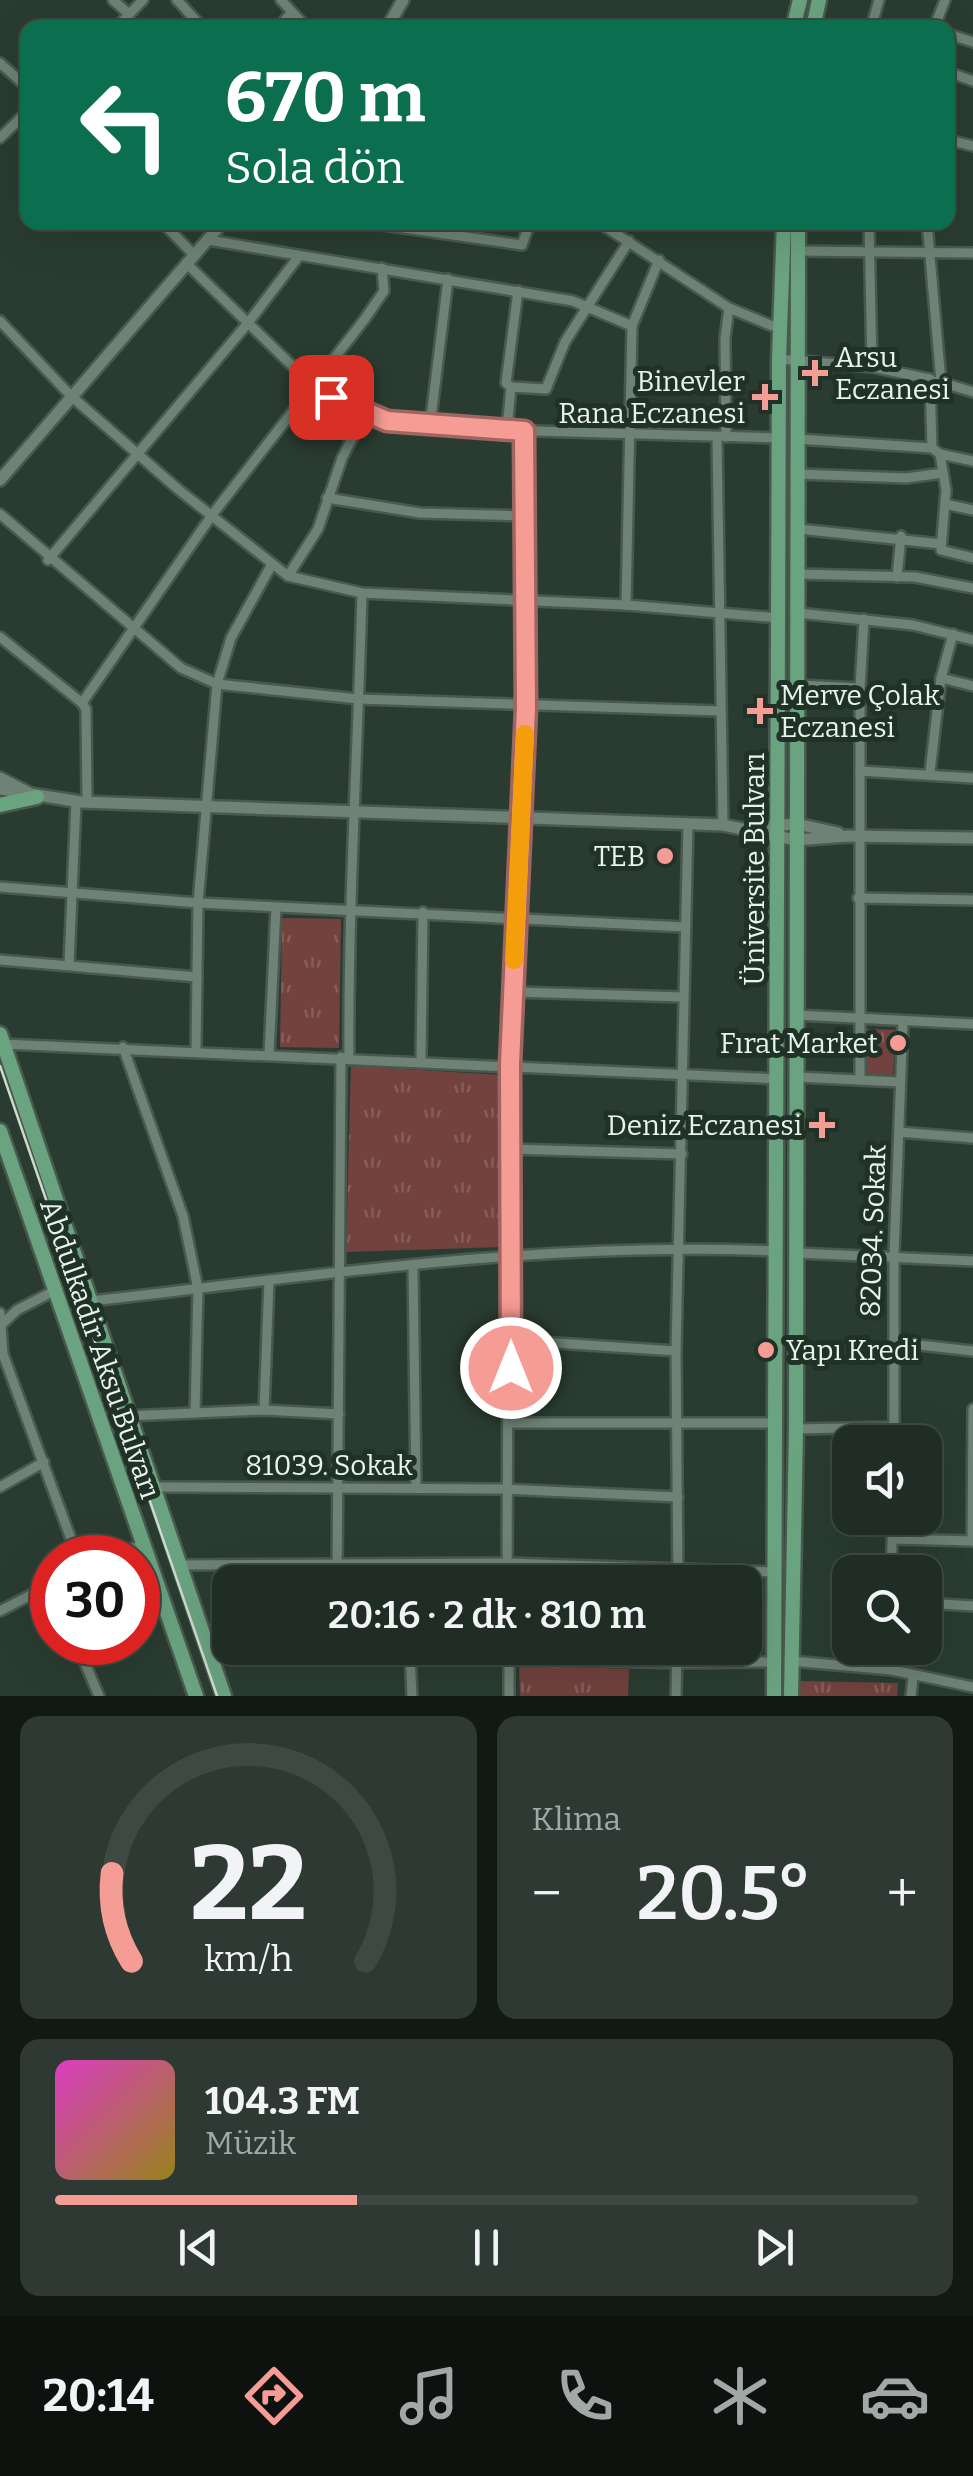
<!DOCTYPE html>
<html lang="tr">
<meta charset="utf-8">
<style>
:root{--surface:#202d25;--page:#2d3932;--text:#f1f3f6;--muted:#a2a8a7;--line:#3d4942;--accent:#f59c94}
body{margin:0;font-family:Bitter,serif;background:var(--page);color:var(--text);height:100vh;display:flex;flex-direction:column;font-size:38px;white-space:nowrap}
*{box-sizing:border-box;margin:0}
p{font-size:32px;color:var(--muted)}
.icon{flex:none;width:55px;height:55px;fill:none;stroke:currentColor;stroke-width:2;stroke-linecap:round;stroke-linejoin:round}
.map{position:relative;height:1696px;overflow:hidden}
.drawer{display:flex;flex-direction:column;gap:20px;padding:20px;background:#121914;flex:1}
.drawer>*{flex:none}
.top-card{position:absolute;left:20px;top:20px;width:935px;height:210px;border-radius:20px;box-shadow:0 10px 40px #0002,0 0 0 2px var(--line);background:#0b6e4f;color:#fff;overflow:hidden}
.controls{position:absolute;left:832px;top:1425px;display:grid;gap:20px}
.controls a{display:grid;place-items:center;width:110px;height:110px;border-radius:20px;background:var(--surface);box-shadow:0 10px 40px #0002,0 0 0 2px var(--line);font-size:50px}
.speed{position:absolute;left:30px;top:1535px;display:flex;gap:20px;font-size:50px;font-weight:700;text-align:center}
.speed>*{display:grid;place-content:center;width:130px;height:130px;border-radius:50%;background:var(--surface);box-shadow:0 10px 40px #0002,0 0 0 2px var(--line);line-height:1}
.speed .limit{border:15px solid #d22;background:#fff;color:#111}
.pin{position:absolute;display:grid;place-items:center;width:85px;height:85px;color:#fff;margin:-42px;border-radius:20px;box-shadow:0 5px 15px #0006}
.me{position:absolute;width:110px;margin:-55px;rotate:0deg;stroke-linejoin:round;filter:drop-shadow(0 0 8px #0008)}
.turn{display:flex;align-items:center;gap:35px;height:210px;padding:0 40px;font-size:45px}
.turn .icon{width:130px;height:130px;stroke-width:2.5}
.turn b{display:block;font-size:70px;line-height:85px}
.big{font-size:75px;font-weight:600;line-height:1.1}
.drawer .card{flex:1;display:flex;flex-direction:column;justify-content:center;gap:15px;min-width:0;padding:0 35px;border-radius:20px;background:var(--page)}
.drawer .dial{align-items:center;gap:0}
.dial svg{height:260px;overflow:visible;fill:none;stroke:var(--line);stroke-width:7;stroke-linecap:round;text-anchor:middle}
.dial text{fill:var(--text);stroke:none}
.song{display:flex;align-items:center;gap:30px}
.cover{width:120px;height:120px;border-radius:15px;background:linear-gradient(135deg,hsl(310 70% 55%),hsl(50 70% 35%))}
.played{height:10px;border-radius:5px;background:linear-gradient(90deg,var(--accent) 35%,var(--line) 35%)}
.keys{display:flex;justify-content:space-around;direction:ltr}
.heat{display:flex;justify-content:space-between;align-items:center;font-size:55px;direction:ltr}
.drawer .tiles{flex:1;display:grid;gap:20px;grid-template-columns:1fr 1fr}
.card:last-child{grid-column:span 2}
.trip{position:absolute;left:212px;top:1565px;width:550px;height:100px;border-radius:20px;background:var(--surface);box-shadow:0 10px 40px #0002,0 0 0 2px var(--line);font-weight:600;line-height:100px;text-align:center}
.tabs{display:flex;height:160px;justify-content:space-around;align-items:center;background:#0d120f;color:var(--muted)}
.tabs .icon{width:70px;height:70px}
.tabs .on{color:var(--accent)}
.tabs b{font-size:45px;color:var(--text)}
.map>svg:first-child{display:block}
.park{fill:url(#park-tufts)}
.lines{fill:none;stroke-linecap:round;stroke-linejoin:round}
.minor-casing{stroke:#4a594f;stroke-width:14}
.tertiary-casing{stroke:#4a594f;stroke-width:16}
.primary-casing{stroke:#4a594f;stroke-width:19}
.minor{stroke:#6e8275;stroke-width:9}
.tertiary{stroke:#6e8275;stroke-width:11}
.primary{stroke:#6aa380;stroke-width:14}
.tram{stroke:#cedad1;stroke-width:2.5}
.route-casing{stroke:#9f6560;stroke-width:25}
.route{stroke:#f59c94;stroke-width:18}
.slow{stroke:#f59e0b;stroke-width:18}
.poi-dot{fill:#f59c94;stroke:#203227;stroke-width:4}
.labels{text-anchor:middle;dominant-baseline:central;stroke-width:10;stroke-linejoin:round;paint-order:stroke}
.poi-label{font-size:28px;fill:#e8f3eb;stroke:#203227;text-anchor:end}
.street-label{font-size:28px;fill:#e8f3eb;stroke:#203227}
</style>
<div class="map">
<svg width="973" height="1696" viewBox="0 0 973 1696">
<defs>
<pattern id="park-tufts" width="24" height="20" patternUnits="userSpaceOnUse" patternTransform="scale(2.5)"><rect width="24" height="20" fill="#71423e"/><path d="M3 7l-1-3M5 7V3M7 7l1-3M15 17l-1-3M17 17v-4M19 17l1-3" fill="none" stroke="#855e5a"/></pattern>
</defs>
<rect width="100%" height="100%" fill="#2a3c31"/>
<g class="park">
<polygon points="282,918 341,919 339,1048 280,1047"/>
<polygon points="863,1029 896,1030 893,1075 861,1074"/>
<polygon points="351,1066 503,1075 502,1247 346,1252"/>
<polygon points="519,1665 629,1669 628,1696 520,1696"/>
<polygon points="800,1681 898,1683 897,1696 800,1696"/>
</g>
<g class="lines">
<g class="minor-casing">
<g id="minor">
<polyline points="113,0 129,14"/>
<polyline points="177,0 203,28"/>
<polyline points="281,0 307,28"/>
<polyline points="116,28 143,0"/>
<polyline points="278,28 292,12"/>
<polyline points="871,28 879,0"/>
<polyline points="934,28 945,0"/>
<polyline points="948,34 973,42"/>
<polyline points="0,63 28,88"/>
<polyline points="948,72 973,81"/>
<polyline points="0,138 28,111"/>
<polyline points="948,140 973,146"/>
<polyline points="162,222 193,254"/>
<polyline points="362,222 522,245 530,222"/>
<polyline points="598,222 729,308 780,329"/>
<polyline points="869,222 872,367"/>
<polyline points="927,222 941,382"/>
<polyline points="208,240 573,301 632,326"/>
<polyline points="798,251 973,253"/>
<polyline points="186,263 311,384 364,415 467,429 781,438"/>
<polyline points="0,321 71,396 179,490 288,576 362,593 626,605 779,618"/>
<polyline points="779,359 872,367 930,379 932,448 940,454 946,490 941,550 973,558"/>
<polyline points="937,381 973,392"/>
<polyline points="511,387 546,389 565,342 629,241"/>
<polyline points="430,426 448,279"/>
<polyline points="507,429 511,387 506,383 518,291"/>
<polyline points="717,437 723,825"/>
<polyline points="726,437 725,338 729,308"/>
<polyline points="798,439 932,448"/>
<polyline points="940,454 973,461"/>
<polyline points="798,474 906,478 943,473"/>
<polyline points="327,498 420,513 525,516"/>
<polyline points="945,504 973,510"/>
<polyline points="0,514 181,668 217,684 359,699 720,711"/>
<polyline points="799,529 941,544"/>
<polyline points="48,560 248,323 299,256"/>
<polyline points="798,574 915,577 973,588"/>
<polyline points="288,576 318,529 342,458 364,415"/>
<polyline points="897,577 901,536"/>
<polyline points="626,605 632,326 659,260"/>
<polyline points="798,613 913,625 973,640"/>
<polyline points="0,637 82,703 212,515 364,320 384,291 382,268"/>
<polyline points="941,678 973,686"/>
<polyline points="798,685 860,688 860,1080"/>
<polyline points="860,688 864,619"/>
<polyline points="82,703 86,709 87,802"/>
<polyline points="860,771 973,778"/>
<polyline points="930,772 941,678 953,634"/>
<polyline points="0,887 198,903 684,927"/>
<polyline points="858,898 973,900"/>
<polyline points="0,960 197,977"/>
<polyline points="69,964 76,801"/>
<polyline points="514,992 683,997"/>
<polyline points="797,1015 973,1024"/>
<polyline points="3,1044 778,1079"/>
<polyline points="123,1047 183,1216 198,1289 195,1413"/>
<polyline points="196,1049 198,903 217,684 231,638 271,566"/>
<polyline points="269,1055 276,907"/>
<path d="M349,1057C348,902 358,748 362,593"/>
<polyline points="421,1059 423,912"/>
<polyline points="797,1077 899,1082"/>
<polyline points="899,1132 973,1138"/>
<polyline points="510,1149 682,1154"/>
<polyline points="797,1253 973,1261"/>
<polyline points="413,1265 416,1488"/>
<path d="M91,1301C319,1275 547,1241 777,1251"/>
<polyline points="0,1313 3,1354 78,1558"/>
<polyline points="0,1326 17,1310 52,1292"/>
<polyline points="511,1340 676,1351"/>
<polyline points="893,1342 973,1351"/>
<polyline points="264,1410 269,1281"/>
<polyline points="127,1416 264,1410 339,1414"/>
<polyline points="510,1423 775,1423"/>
<polyline points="796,1429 894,1427"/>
<polyline points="894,1442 894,1254 903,1021"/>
<polyline points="0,1487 44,1462"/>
<polyline points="153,1487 505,1489 678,1497"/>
<polyline points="893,1539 973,1541"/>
<polyline points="972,1541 973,1409"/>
<polyline points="105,1558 142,1545"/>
<polyline points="179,1565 507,1563 775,1572"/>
<polyline points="891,1572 893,1518"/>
<polyline points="337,1582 341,1057"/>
<polyline points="507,1582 509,1064 526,707 524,431"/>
<polyline points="678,1582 676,1351 688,825"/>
<polyline points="138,1601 159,1592"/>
<polyline points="925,1603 973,1606"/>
<polyline points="0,1611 52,1584"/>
<polyline points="76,1642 99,1696"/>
<polyline points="509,1648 509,1696"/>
<polyline points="891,1648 892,1670"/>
<polyline points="208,1649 677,1663 774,1662"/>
<polyline points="410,1655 412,1696"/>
<polyline points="791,1661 892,1670 973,1687"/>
<polyline points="676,1696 677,1648"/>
<polyline points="911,1696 913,1677"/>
</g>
</g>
<g class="tertiary-casing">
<g id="tertiary">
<polyline points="387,28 403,0"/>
<polyline points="0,480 223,222"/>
<polyline points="0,778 29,793"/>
<polyline points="0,789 81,802 723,825 796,840 848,836 973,838"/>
<polyline points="749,827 797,824 838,833"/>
</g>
</g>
<g class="primary-casing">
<g id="primary">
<polyline points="793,28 800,0"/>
<polyline points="813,28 819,0"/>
<polyline points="0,805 37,797"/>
<polyline points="0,1034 224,1696"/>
<polyline points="0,1131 196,1696"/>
<polyline points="774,1696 779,359 784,222"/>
<polyline points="791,1696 796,1429 798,222"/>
</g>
</g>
<use href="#minor" class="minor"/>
<use href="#tertiary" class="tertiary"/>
<use href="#primary" class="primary"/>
<polyline class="tram" points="0,1066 217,1696"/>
</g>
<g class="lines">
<g class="route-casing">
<polyline id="route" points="331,397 387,421 524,431 526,708 510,1064 511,1368"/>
</g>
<use href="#route" class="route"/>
<polyline class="slow" points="514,960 525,734"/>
</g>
<g class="poi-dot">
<path d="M810 358h10v10h10v10h-10v10h-10v-10h-10v-10h10z"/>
<path d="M760 382h10v10h10v10h-10v10h-10v-10h-10v-10h10z"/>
<path d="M755 696h10v10h10v10h-10v10h-10v-10h-10v-10h10z"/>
<circle cx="665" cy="856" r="10"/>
<circle cx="898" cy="1043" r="10"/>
<path d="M817 1110h10v10h10v10h-10v10h-10v-10h-10v-10h10z"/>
<circle cx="766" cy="1350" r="10"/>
</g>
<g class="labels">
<g class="poi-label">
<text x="835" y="357" text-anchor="start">Arsu<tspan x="835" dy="32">Eczanesi</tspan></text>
<text x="745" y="381">Binevler<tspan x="745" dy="32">Rana Eczanesi</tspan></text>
<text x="780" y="695" text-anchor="start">Merve Çolak<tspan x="780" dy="32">Eczanesi</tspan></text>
<text x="645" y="856">TEB</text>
<text x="878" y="1043">Fırat Market</text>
<text x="802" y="1125">Deniz Eczanesi</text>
<text x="786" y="1350" text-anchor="start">Yapı Kredi</text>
</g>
<g class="street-label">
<text transform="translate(754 869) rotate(-90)">Üniversite Bulvarı</text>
<text transform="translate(873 1231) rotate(-88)">82034. Sokak</text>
<text transform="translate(100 1349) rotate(71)">Abdulkadir Aksu Bulvarı</text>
<text x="329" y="1465">81039. Sokak</text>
</g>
</g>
</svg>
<div class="controls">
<a><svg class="icon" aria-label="sound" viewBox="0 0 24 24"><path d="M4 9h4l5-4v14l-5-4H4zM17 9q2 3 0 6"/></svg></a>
<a><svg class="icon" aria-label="search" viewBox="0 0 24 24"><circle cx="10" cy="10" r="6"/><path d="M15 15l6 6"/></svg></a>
</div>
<div class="speed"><div class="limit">30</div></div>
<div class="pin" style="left:331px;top:397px;background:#d93025"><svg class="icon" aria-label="arrive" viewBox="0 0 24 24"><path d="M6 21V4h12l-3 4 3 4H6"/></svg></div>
<svg class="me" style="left:511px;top:1368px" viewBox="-20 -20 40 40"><circle r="17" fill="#f59c94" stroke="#fff" stroke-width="3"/><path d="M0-11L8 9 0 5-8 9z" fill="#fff"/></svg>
<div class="trip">20:16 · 2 dk · 810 m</div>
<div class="top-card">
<div class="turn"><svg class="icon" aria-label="left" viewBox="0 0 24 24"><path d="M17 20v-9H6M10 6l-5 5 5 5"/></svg><div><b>670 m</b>Sola dön</div></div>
</div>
</div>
<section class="drawer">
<div class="tiles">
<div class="card dial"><svg viewBox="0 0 100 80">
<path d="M14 69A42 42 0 1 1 86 69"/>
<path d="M14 69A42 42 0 0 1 8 42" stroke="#f59c94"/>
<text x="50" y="56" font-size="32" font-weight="700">22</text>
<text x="50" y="72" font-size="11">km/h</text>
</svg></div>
<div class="card"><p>Klima</p>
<div class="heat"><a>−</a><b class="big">20.5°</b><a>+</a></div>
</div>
<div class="card">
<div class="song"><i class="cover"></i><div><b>104.3 FM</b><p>Müzik</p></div></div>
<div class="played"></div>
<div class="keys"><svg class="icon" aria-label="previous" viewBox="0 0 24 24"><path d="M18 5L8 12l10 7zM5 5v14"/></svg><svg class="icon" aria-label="pause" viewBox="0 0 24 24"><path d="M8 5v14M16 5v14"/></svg><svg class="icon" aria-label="next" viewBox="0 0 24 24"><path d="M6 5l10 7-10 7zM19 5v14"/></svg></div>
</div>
</div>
</section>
<nav class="tabs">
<b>20:14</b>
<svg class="icon on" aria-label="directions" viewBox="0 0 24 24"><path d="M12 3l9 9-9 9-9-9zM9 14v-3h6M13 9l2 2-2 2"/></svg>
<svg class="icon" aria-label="music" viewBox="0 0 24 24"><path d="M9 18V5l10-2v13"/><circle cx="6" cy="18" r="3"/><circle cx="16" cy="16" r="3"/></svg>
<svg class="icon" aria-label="phone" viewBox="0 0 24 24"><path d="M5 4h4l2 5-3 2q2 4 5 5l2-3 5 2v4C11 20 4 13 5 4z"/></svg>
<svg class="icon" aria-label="climate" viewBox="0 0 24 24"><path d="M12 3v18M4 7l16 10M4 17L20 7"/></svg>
<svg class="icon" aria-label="car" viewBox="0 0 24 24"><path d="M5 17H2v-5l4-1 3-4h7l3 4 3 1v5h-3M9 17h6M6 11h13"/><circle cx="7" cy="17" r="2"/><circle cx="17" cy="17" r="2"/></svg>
</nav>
